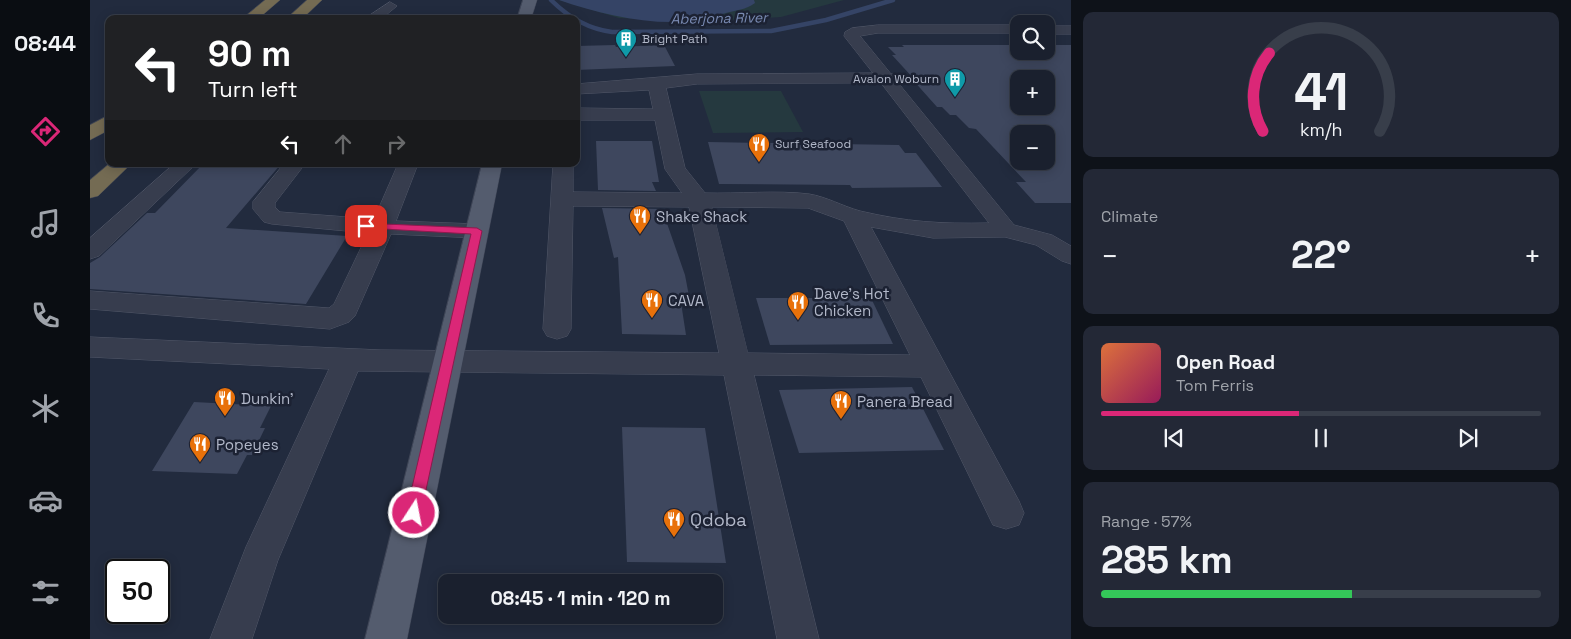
<!DOCTYPE html>
<meta charset="utf-8">
<style>
:root{--surface:#1a202e;--page:#232836;--text:#f1f3f6;--muted:#9fa3aa;--line:#383e4a;--accent:#db2777}
body{margin:0;font-family:"Space Grotesk",sans-serif;background:var(--page);color:var(--text);height:100vh;display:flex;flex-direction:column;font-size:19px;white-space:nowrap}
*{box-sizing:border-box;margin:0}
p{font-size:16px;color:var(--muted)}
.icon{flex:none;width:28px;height:28px;fill:none;stroke:currentColor;stroke-width:2;stroke-linecap:round;stroke-linejoin:round}
.map{position:relative;flex:1;overflow:hidden}
.sheet{display:flex;flex-direction:column;gap:12px;padding:12px;background:#0e1219;width:500px}
.sheet>*{flex:none}
.banner{position:absolute;left:15px;top:15px;width:475px;height:152px;border-radius:10px;box-shadow:0 2px 12px #0003,0 0 0 1px var(--line);background:#202124;color:#fff;overflow:hidden}
.buttons{position:absolute;left:920px;top:15px;display:grid;gap:10px}
.buttons a{display:grid;place-items:center;width:45px;height:45px;border-radius:10px;background:var(--surface);box-shadow:0 2px 12px #0003,0 0 0 1px var(--line);font-size:25px}
.speed{position:absolute;left:15px;top:559px;display:flex;gap:10px;font-size:25px;font-weight:700;text-align:center}
.speed>*{display:grid;place-content:center;width:65px;height:65px;border-radius:50%;background:var(--surface);box-shadow:0 2px 12px #0003,0 0 0 1px var(--line);line-height:1}
.speed .limit{border:2px solid #111;border-radius:8px;background:#fff;color:#111}
.pin{position:absolute;display:grid;place-items:center;width:42px;height:42px;color:#fff;margin:-21px;border-radius:10px;box-shadow:0 2px 8px #0006}
.me{position:absolute;width:55px;margin:-28px;rotate:11deg;stroke-linejoin:round;filter:drop-shadow(0 0 4px #0008)}
.turn{display:flex;align-items:center;gap:18px;height:105px;padding:0 20px;font-size:22px}
.turn .icon{width:65px;height:65px;stroke-width:2.5}
.turn b{display:block;font-size:35px;line-height:42px}
.lanes{display:flex;align-items:center;height:48px;padding:0 20px;background:#0003;justify-content:center;gap:25px;direction:ltr}
.lanes .off{opacity:.35}
.big{font-size:38px;font-weight:700;line-height:1.1}
.sheet .widget{flex:1;display:flex;flex-direction:column;justify-content:center;gap:8px;min-width:0;padding:0 18px;border-radius:10px;background:var(--page)}
.sheet .dial{align-items:center;gap:0}
.dial svg{height:130px;overflow:visible;fill:none;stroke:var(--line);stroke-width:7;stroke-linecap:round;text-anchor:middle}
.dial text{fill:var(--text);stroke:none}
.song{display:flex;align-items:center;gap:15px}
.cover{width:60px;height:60px;border-radius:8px;background:linear-gradient(135deg,hsl(20 70% 55%),hsl(330 70% 35%))}
.played{height:5px;border-radius:2px;background:linear-gradient(90deg,var(--accent) 45%,var(--line) 45%)}
.keys{display:flex;justify-content:space-around;direction:ltr}
.heat{display:flex;justify-content:space-between;align-items:center;font-size:28px;direction:ltr}
.charge{height:8px;border-radius:4px;background:linear-gradient(90deg,#34c759 57%,var(--line) 0)}
.trip{position:absolute;left:348px;top:574px;width:285px;height:50px;border-radius:10px;background:var(--surface);box-shadow:0 2px 12px #0003,0 0 0 1px var(--line);font-weight:700;line-height:50px;text-align:center}
main{display:flex;flex:1;min-height:0}
.menu{display:flex;flex-direction:column;width:90px;justify-content:space-around;align-items:center;background:#0a0d12;color:var(--muted)}
.menu .icon{width:35px;height:35px}
.menu .active{color:var(--accent)}
.menu b{font-size:22px;color:var(--text)}
.map>svg:first-child{display:block}
.green{fill:#25393f}
.water{fill:#354466}
.lines{fill:none;stroke-linecap:round;stroke-linejoin:round}
.stream{stroke:#354466;stroke-width:4.5}
.building{fill:#3e475e;fill-rule:evenodd}
.minor-casing{stroke:#525869;stroke-width:1}
.major-casing{stroke:#404657;stroke-width:1}
.highway-casing{stroke:#3f4556;stroke-width:1}
.minor{fill:#373d4e;fill-rule:evenodd}
.major{fill:#545c6e;fill-rule:evenodd}
.highway{fill:#746b53;fill-rule:evenodd}
.route{fill:#db2777;stroke:#8e194d}
.labels{text-anchor:middle;dominant-baseline:central;stroke-width:5;stroke-linejoin:round;paint-order:stroke}
.far-poi-label{font-size:12px;fill:#b2b8c9;stroke:#1c2233;text-anchor:start}
.far-water-label{font-size:14px;font-style:italic;fill:#798ab2;stroke:#1c2233}
.poi-label{font-size:15px;fill:#b2b8c9;stroke:#1c2233;text-anchor:start}
.near-poi-label{font-size:18px;fill:#b2b8c9;stroke:#1c2233;text-anchor:start}
</style>
<main>
<nav class="menu">
<b>08:44</b>
<svg class="icon active" aria-label="directions" viewBox="0 0 24 24"><path d="M12 3l9 9-9 9-9-9zM9 14v-3h6M13 9l2 2-2 2"/></svg>
<svg class="icon" aria-label="music" viewBox="0 0 24 24"><path d="M9 18V5l10-2v13"/><circle cx="6" cy="18" r="3"/><circle cx="16" cy="16" r="3"/></svg>
<svg class="icon" aria-label="phone" viewBox="0 0 24 24"><path d="M5 4h4l2 5-3 2q2 4 5 5l2-3 5 2v4C11 20 4 13 5 4z"/></svg>
<svg class="icon" aria-label="climate" viewBox="0 0 24 24"><path d="M12 3v18M4 7l16 10M4 17L20 7"/></svg>
<svg class="icon" aria-label="car" viewBox="0 0 24 24"><path d="M5 17H2v-5l4-1 3-4h7l3 4 3 1v5h-3M9 17h6M6 11h13"/><circle cx="7" cy="17" r="2"/><circle cx="17" cy="17" r="2"/></svg>
<svg class="icon" aria-label="filters" viewBox="0 0 24 24"><path d="M4 7h16M4 17h16"/><circle cx="9" cy="7" r="2"/><circle cx="15" cy="17" r="2"/></svg>
</nav>
<div class="map">
<svg width="981" height="639" viewBox="0 0 981 639">
<rect width="100%" height="100%" fill="#222b3e"/>
<g class="green">
<polygon points="469,0 754,0 691,17 628,21 529,18"/>
<polygon points="609,91 691,91 713,132 623,133"/>
</g>
<path class="water" d="M469,0H664L665,3C656,10 646,10 636,13C630,14 624,18 618,19C568,28 515,16 469,0Z"/>
<g class="lines">
<path class="stream" d="M461,0C478,17 498,29 522,32L681,31L736,20L803,0"/>
</g>
<g class="building">
<polygon points="525,45 526,47 574,45 585,66 486,70 486,46"/>
<path d="M812,45H929V51H956V45H981V203H945L926,182H936L886,129L879,128L866,115H860L852,107H847L822,79H824L802,55H806L798,47H814ZM929,79H956V106H929ZM929,134H956V161H929Z"/>
<polygon points="506,141 562,141 569,182 562,182 566,191 508,190"/>
<polygon points="618,142 809,145 815,153 826,153 852,187 762,188 760,185 629,184"/>
<polygon points="113,164 191,164 136,228 257,236 216,304 0,289 0,263 10,257 57,213 65,213"/>
<polygon points="512,208 572,209 595,275 599,296 590,296 596,335 532,334 528,257 524,258"/>
<polygon points="666,298 781,298 803,344 680,345"/>
<polygon points="822,387 854,450 709,453 689,390"/>
<polygon points="104,402 181,406 170,428 175,428 162,455 157,455 147,474 62,471"/>
<polygon points="532,427 615,428 636,563 537,562"/>
</g>
<g class="lines">
<g class="minor-casing">
<g id="minor">
<polygon points="300,2 307,6 291,19 274,19"/>
<path d="M788,25H929V33H788L770,36L801,74H804L805,79L924,225L962,235L981,246V264L972,261L946,245L915,237L843,238L781,227L929,501L934,513L929,525L916,529L903,525L831,377L664,375L729,639H687L634,375L268,371L188,560L162,639H120L156,547L239,369L0,357V337L291,350L629,353L599,207L483,206L481,329L477,336L467,339L457,336L453,329L463,164H483V192L592,193L575,169L565,120H486V108L563,109L559,90L486,94V84L607,74L783,73L754,36L755,32L762,28ZM791,83L899,223C850,224 817,222 770,211C752,206 737,197 719,194C688,190 647,194 615,193L595,168L576,88L607,84ZM622,207L718,208L754,221L820,355L658,353Z"/>
<rect x="956" y="26" width="25" height="8"/>
<polygon points="84,164 106,164 9,256 0,259 0,238"/>
<polygon points="194,164 215,164 185,203 185,207 190,212 284,219 308,164 328,164 306,221 387,224 395,226 399,231 395,236 387,238 301,234 265,316 259,322 240,329 0,309 0,291 239,308 244,304 278,233 182,224 174,222 163,209 163,202"/>
</g>
</g>
<g class="major-casing">
<g id="major">
<polygon points="433,0 447,0 441,19 427,19"/>
<polygon points="392,164 412,164 317,639 275,639"/>
</g>
</g>
<g class="highway-casing">
<g id="highway">
<polygon points="175,0 190,0 168,19 152,19"/>
<polygon points="217,0 232,0 212,19 196,19"/>
<polygon points="19,115 19,130 0,140 0,125"/>
<polygon points="19,164 41,164 8,196 0,198 0,180"/>
</g>
</g>
<use href="#minor" class="minor"/>
<use href="#major" class="major"/>
<use href="#highway" class="highway"/>
</g>
<polygon class="route" points="272,223 387,228 392,231 331,513 329,518 324,520 318,518 316,513 381,234 276,228 271,226"/>
<defs>
<g id="building-pin" transform="scale(1.125)"><path d="M0 17L-7.5 6A9.5 9.5 0 1 1 7.5 6Z" fill="#0f9aa8" stroke="#1c2233"/><path d="M-4-6H4V6H1V3H-1V6H-4ZM-2.5-4.3h1.7v1.8h-1.7ZM.8-4.3h1.7v1.8H.8ZM-2.5-1h1.7V.8h-1.7ZM.8-1h1.7V.8H.8Z" fill="#fff"/></g>
<g id="restaurant-pin" transform="scale(1.125)"><path d="M0 17L-7.5 6A9.5 9.5 0 1 1 7.5 6Z" fill="#e8710a" stroke="#1c2233"/><path d="M-5-6h1v4h1v-4h1v4h1v-4h1v5L-1.5 .5V6h-2V.5L-5-1ZM5-6V6H3V1.5H1.5Q1.5-4 5-6Z" fill="#fff"/></g>
</defs>
<g fill-rule="evenodd">
<use href="#building-pin" x="536" y="39"/>
<use href="#building-pin" x="865" y="79"/>
<use href="#restaurant-pin" x="669" y="144"/>
<use href="#restaurant-pin" x="550" y="216"/>
<use href="#restaurant-pin" x="562" y="300"/>
<use href="#restaurant-pin" x="708" y="302"/>
<use href="#restaurant-pin" x="135" y="398"/>
<use href="#restaurant-pin" x="751" y="401"/>
<use href="#restaurant-pin" x="110" y="444"/>
<use href="#restaurant-pin" x="584" y="519"/>
</g>
<g class="labels">
<g class="far-poi-label">
<text x="552" y="39">Bright Path</text>
<text x="849" y="79" text-anchor="end">Avalon Woburn</text>
<text x="685" y="144">Surf Seafood</text>
</g>
<g class="far-water-label">
<text transform="translate(629 18) rotate(-1)">Aberjona River</text>
</g>
<g class="poi-label">
<text x="566" y="216">Shake Shack</text>
<text x="724" y="293">Dave's Hot<tspan x="724" dy="17">Chicken</tspan></text>
<text x="578" y="300">CAVA</text>
<text x="151" y="398">Dunkin'</text>
<text x="767" y="401">Panera Bread</text>
<text x="126" y="444">Popeyes</text>
</g>
<g class="near-poi-label">
<text x="600" y="519">Qdoba</text>
</g>
</g>
</svg>
<div class="buttons">
<a><svg class="icon" aria-label="search" viewBox="0 0 24 24"><circle cx="10" cy="10" r="6"/><path d="M15 15l6 6"/></svg></a>
<a>+</a>
<a>−</a>
</div>
<div class="speed"><div class="limit">50</div></div>
<div class="pin" style="left:276px;top:226px;background:#d93025"><svg class="icon" aria-label="arrive" viewBox="0 0 24 24"><path d="M6 21V4h12l-3 4 3 4H6"/></svg></div>
<svg class="me" style="left:324px;top:513px" viewBox="-20 -20 40 40"><circle r="17" fill="#db2777" stroke="#fff" stroke-width="3"/><path d="M0-11L8 9 0 5-8 9z" fill="#fff"/></svg>
<div class="trip">08:45 · 1 min · 120 m</div>
<div class="banner">
<div class="turn"><svg class="icon" aria-label="left" viewBox="0 0 24 24"><path d="M17 20v-9H6M10 6l-5 5 5 5"/></svg><div><b>90 m</b>Turn left</div></div>
<div class="lanes"><svg class="icon" aria-label="left" viewBox="0 0 24 24"><path d="M17 20v-9H6M10 6l-5 5 5 5"/></svg><svg class="icon off" aria-label="ahead" viewBox="0 0 24 24"><path d="M12 20V5M6 11l6-6 6 6"/></svg><svg class="icon off" aria-label="right" viewBox="0 0 24 24"><path d="M7 20v-9h11M14 6l5 5-5 5"/></svg></div>
</div>
</div>
<section class="sheet">
<div class="widget dial"><svg viewBox="0 0 100 80">
<path d="M14 69A42 42 0 1 1 86 69"/>
<path d="M14 69A42 42 0 0 1 18 21" stroke="#db2777"/>
<text x="50" y="56" font-size="32" font-weight="700">41</text>
<text x="50" y="72" font-size="11">km/h</text>
</svg></div>
<div class="widget"><p>Climate</p>
<div class="heat"><a>−</a><b class="big">22°</b><a>+</a></div>
</div>
<div class="widget">
<div class="song"><i class="cover"></i><div><b>Open Road</b><p>Tom Ferris</p></div></div>
<div class="played"></div>
<div class="keys"><svg class="icon" aria-label="previous" viewBox="0 0 24 24"><path d="M18 5L8 12l10 7zM5 5v14"/></svg><svg class="icon" aria-label="pause" viewBox="0 0 24 24"><path d="M8 5v14M16 5v14"/></svg><svg class="icon" aria-label="next" viewBox="0 0 24 24"><path d="M6 5l10 7-10 7zM19 5v14"/></svg></div>
</div>
<div class="widget"><p>Range · 57%</p><b class="big">285 km</b><div class="charge"></div></div>
</section>
</main>
